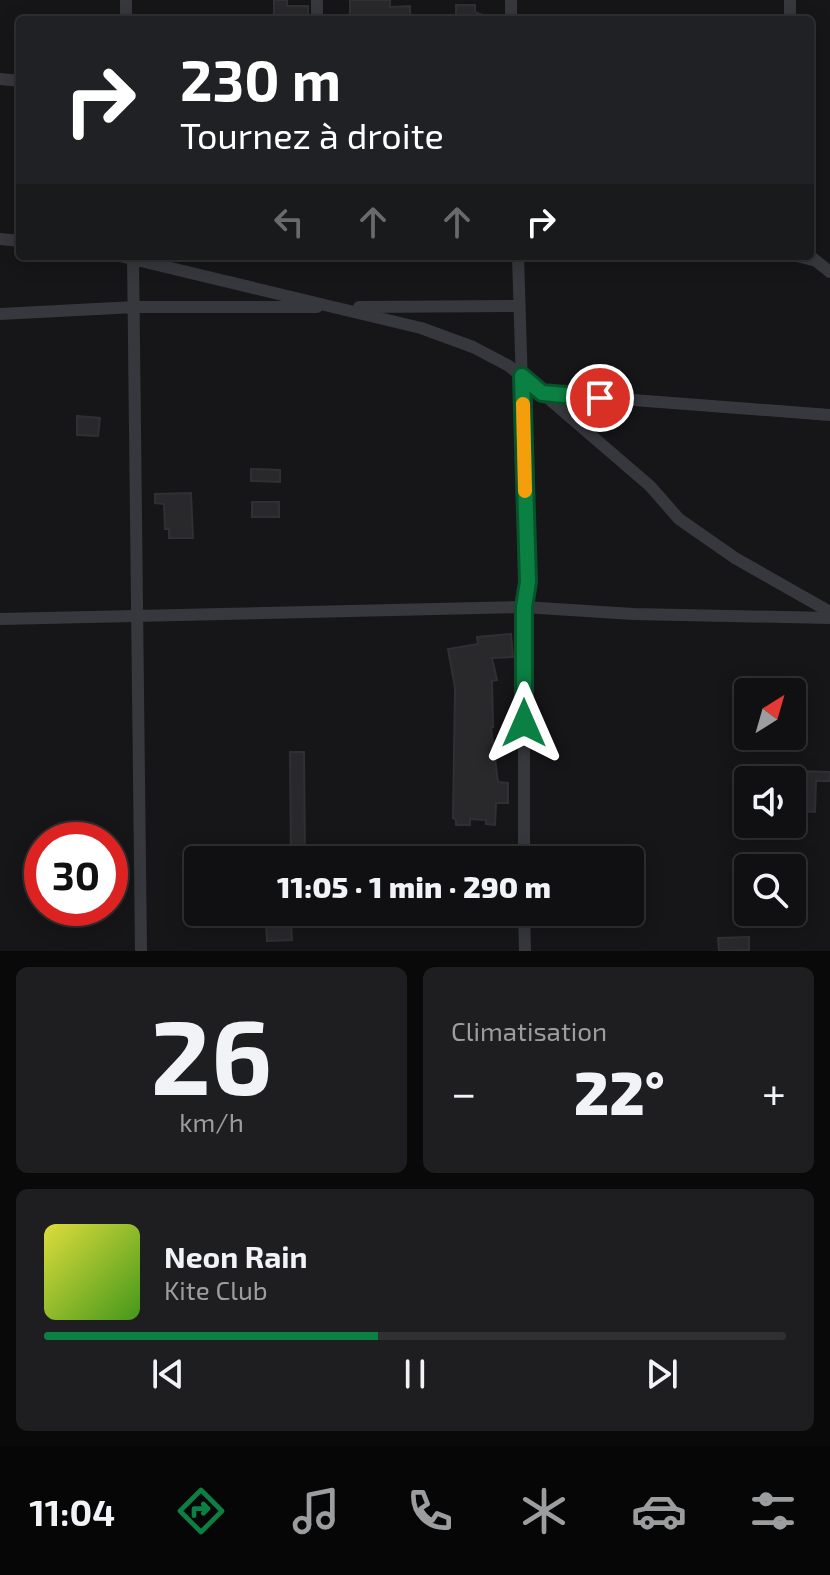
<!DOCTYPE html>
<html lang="fr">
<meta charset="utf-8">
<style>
:root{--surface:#101012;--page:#1e1e20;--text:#f1f3f6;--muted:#9c9d9f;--line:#303032;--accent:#0b8043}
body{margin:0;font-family:"Exo 2",sans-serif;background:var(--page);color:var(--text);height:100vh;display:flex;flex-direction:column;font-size:30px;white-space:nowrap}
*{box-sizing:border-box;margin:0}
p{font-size:26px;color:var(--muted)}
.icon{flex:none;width:44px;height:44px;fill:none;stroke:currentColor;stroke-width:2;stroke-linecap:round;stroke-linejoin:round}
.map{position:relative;height:951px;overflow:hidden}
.details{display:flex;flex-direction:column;gap:16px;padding:16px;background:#09090a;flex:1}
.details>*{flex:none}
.hud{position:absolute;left:16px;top:16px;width:798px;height:244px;border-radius:8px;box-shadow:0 4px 20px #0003,0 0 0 2px var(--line);background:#202124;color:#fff;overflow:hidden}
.needle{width:52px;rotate:37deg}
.tools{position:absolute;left:734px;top:678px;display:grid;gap:16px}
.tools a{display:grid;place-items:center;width:72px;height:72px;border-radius:8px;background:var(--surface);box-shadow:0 4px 20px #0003,0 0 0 2px var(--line);font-size:40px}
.speed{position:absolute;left:24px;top:822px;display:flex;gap:16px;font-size:40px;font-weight:700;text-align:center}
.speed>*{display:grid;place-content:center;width:104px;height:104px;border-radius:50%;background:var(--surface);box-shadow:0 4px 20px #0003,0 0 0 2px var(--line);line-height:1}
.speed .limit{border:12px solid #d22;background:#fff;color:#111}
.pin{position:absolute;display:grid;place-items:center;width:68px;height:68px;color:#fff;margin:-34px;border:4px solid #fff;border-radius:50%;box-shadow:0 2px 8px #0007}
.me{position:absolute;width:88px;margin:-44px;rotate:0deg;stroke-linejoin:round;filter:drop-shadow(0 0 6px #0008)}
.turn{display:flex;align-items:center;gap:28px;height:168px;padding:0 32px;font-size:36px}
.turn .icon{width:104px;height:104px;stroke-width:2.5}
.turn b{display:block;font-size:56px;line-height:68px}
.lanes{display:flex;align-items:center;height:76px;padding:0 32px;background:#0003;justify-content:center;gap:40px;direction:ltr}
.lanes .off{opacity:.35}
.big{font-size:60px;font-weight:800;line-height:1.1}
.details .card{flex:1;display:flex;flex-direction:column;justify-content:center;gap:12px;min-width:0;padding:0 28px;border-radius:12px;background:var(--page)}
.details .dial{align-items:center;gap:0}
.dial b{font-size:104px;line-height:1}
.song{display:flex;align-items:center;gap:24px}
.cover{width:96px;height:96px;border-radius:12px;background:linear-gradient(135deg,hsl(60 70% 55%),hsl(100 70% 35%))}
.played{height:8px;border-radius:4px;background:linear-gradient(90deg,var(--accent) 45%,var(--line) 45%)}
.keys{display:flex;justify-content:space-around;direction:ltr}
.heat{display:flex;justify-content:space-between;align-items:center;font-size:44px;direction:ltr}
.details .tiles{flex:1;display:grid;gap:16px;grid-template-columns:1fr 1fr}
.card:last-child{grid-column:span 2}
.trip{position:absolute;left:184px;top:846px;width:460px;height:80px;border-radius:8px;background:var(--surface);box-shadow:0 4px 20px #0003,0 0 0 2px var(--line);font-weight:800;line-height:80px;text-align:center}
.tab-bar{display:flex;height:128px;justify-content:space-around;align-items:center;background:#060607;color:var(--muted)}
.tab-bar .icon{width:56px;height:56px}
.tab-bar .active{color:var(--accent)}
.tab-bar b{font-size:36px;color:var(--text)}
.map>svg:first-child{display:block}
.building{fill:#29292c;stroke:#303034;stroke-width:2}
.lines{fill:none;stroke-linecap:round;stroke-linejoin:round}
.minor{stroke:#37383d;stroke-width:12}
.route-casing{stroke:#07532c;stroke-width:20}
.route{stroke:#0b8043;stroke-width:14}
.slow{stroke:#f59e0b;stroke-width:14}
</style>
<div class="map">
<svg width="830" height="951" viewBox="0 0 830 951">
<rect width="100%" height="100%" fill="#161618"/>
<g class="building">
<polygon points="274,0 287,0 287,6 308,6 308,18 274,18"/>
<polygon points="350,0 390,0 390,7 410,6 410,20 350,20"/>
<polygon points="456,5 475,5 475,12 495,20 456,20"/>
<polygon points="77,416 100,418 98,436 77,435"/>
<polygon points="251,469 280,470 280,482 251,481"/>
<polygon points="191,493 193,538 169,538 169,529 165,529 164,504 155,503 155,494"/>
<rect x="252" y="502" width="27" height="15"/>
<polygon points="511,634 513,657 492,658 497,680 492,681 493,727 491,727 498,782 508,783 508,803 496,803 495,825 486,824 486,820 470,819 470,825 456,825 456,820 453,818 455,688 448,649 478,644 477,637"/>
<polygon points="290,752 304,752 305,859 291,860"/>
<polygon points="801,771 830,772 830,781 816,781 815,812 800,811"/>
<polygon points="291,922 292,940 267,941 266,924"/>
<polygon points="749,937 749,950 719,951 718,938"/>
</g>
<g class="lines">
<g class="minor">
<polyline points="126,0 126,20"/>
<polyline points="511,0 511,20"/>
<polyline points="790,0 790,20"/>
<polyline points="317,20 317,0"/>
<polyline points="0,79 20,81"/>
<polyline points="0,239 20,241"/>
<polyline points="120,256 421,328 473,347 509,366 542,393 650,486 679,519 735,558 830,612"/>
<polyline points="133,256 141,951"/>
<polyline points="518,256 528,582 524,607 524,860"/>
<polyline points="797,256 813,260"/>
<polyline points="810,256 830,272"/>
<polyline points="359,307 519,306"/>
<polyline points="0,314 135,307 317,307"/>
<polyline points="542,393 830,415"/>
<polyline points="0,619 524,607 633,614 830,618"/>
<polyline points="524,912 525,951"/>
</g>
</g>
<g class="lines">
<g class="route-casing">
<polyline id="route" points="524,723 524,607 528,582 522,376 542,393 600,398"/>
</g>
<use href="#route" class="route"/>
<polyline class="slow" points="523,404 525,491"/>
</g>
</svg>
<div class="tools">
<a><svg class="needle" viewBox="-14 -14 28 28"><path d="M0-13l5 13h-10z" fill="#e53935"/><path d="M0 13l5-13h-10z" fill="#9c9d9f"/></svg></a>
<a><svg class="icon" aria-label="sound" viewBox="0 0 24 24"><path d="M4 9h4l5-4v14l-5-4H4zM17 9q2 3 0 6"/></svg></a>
<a><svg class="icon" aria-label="search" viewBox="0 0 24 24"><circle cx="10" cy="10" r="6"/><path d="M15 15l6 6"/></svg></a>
</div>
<div class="speed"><div class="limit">30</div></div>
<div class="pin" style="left:600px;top:398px;background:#d93025"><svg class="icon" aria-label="arrive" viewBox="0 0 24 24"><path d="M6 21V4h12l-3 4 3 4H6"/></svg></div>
<svg class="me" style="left:524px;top:723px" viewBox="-20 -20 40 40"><path d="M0-17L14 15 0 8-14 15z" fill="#0b8043" stroke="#fff" stroke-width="4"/></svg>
<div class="trip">11:05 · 1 min · 290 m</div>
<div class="hud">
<div class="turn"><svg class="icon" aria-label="right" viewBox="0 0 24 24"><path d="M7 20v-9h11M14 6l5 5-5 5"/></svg><div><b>230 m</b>Tournez à droite</div></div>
<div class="lanes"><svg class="icon off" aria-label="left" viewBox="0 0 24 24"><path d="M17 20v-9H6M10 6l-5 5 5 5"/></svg><svg class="icon off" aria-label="ahead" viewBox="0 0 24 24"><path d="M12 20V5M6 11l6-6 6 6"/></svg><svg class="icon off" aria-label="ahead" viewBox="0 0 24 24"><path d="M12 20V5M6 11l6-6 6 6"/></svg><svg class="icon" aria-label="right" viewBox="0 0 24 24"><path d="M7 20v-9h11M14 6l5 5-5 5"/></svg></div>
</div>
</div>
<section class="details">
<div class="tiles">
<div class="card dial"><b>26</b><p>km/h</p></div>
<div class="card"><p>Climatisation</p>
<div class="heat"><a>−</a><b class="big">22°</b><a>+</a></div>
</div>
<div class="card">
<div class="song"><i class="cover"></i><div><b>Neon Rain</b><p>Kite Club</p></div></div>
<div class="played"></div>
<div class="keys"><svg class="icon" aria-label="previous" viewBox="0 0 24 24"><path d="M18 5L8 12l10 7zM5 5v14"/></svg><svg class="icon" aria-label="pause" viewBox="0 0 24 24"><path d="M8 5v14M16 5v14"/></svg><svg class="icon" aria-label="next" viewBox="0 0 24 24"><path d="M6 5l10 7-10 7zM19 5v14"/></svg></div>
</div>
</div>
</section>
<nav class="tab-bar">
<b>11:04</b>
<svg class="icon active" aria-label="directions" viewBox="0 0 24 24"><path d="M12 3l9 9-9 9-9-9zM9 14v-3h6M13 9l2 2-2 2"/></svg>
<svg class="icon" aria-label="music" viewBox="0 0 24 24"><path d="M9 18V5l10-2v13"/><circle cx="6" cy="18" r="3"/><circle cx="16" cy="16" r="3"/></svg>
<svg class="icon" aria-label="phone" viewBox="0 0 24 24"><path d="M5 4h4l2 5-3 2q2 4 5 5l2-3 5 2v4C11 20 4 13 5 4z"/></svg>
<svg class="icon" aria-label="climate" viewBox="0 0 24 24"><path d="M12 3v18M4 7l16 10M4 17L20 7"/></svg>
<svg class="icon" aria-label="car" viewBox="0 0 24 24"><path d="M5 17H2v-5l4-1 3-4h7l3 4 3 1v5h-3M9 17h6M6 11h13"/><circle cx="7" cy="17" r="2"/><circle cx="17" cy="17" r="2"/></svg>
<svg class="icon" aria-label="filters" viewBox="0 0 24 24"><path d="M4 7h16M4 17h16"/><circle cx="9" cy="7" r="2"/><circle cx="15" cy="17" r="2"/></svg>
</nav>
